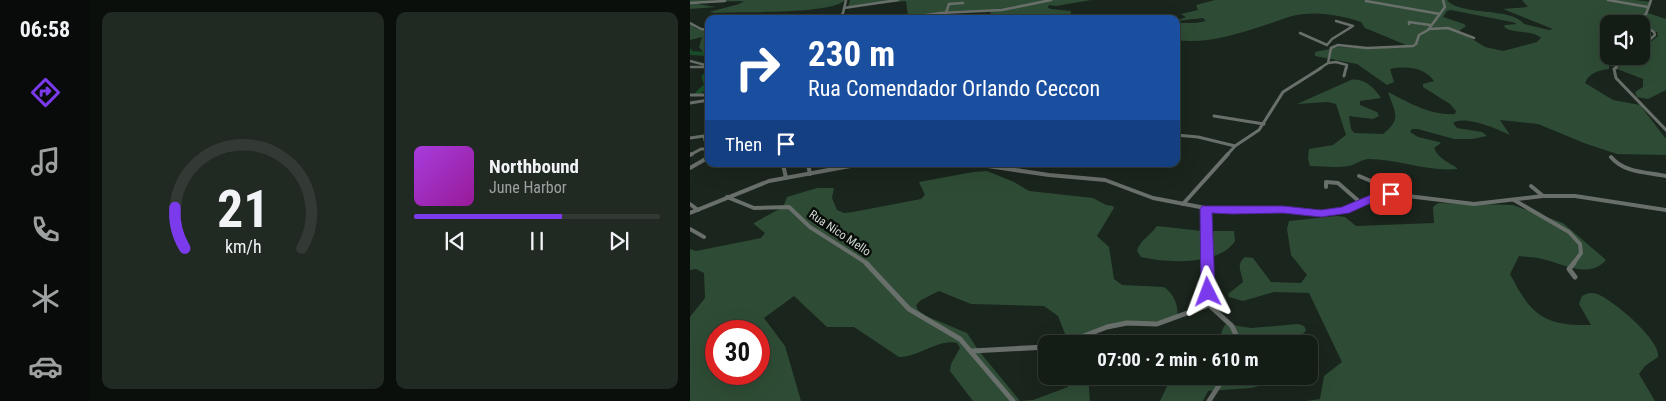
<!DOCTYPE html>
<meta charset="utf-8">
<style>
:root{--surface:#141c16;--page:#212923;--text:#f1f3f6;--muted:#9da1a1;--line:#333a35;--accent:#7c3aed}
body{margin:0;font-family:"Roboto Condensed",sans-serif;background:var(--page);color:var(--text);height:100vh;display:flex;flex-direction:column;font-size:19px;white-space:nowrap}
*{box-sizing:border-box;margin:0}
p{font-size:16px;color:var(--muted)}
.icon{flex:none;width:28px;height:28px;fill:none;stroke:currentColor;stroke-width:2;stroke-linecap:round;stroke-linejoin:round}
.map{position:relative;flex:1;overflow:hidden}
.panel{display:flex;flex-direction:column;gap:12px;padding:12px;background:#0b0f0c;width:600px}
.panel>*{flex:none}
.banner{position:absolute;left:15px;top:15px;width:475px;height:152px;border-radius:10px;box-shadow:0 5px 20px #0002,0 0 0 1px var(--line);background:#1a4fa0;color:#fff;overflow:hidden}
.fabs{position:absolute;left:910px;top:15px;display:grid;gap:10px}
.fabs a{display:grid;place-items:center;width:50px;height:50px;border-radius:10px;background:var(--surface);box-shadow:0 5px 20px #0002,0 0 0 1px var(--line);font-size:25px}
.speed{position:absolute;left:15px;top:320px;display:flex;gap:10px;font-size:25px;font-weight:700;text-align:center}
.speed>*{display:grid;place-content:center;width:65px;height:65px;border-radius:50%;background:var(--surface);box-shadow:0 5px 20px #0002,0 0 0 1px var(--line);line-height:1}
.speed .limit{border:8px solid #d22;background:#fff;color:#111}
.pin{position:absolute;display:grid;place-items:center;width:42px;height:42px;color:#fff;margin:-21px;border-radius:10px;box-shadow:0 2px 8px #0006}
.me{position:absolute;width:55px;margin:-28px;rotate:357deg;stroke-linejoin:round;filter:drop-shadow(0 0 4px #0008)}
.turn{display:flex;align-items:center;gap:18px;height:105px;padding:0 20px;font-size:22px}
.turn .icon{width:65px;height:65px;stroke-width:2.5}
.turn b{display:block;font-size:35px;line-height:42px}
.then{display:flex;align-items:center;height:48px;padding:0 20px;background:#0003;gap:10px;font-size:19px}
.panel .card{flex:1;display:flex;flex-direction:column;justify-content:center;gap:8px;min-width:0;padding:0 18px;border-radius:10px;background:var(--page)}
.panel .dial{align-items:center;gap:0}
.dial svg{height:130px;overflow:visible;fill:none;stroke:var(--line);stroke-width:7;stroke-linecap:round;text-anchor:middle}
.dial text{fill:var(--text);stroke:none}
.song{display:flex;align-items:center;gap:15px}
.cover{width:60px;height:60px;border-radius:8px;background:linear-gradient(135deg,hsl(280 70% 55%),hsl(300 70% 35%))}
.played{height:5px;border-radius:2px;background:linear-gradient(90deg,var(--accent) 60%,var(--line) 60%)}
.keys{display:flex;justify-content:space-around;direction:ltr}
.panel .tiles{flex:1;display:grid;gap:12px;grid-template-columns:repeat(2,1fr)}
.trip{position:absolute;left:348px;top:335px;width:280px;height:50px;border-radius:10px;background:var(--surface);box-shadow:0 5px 20px #0002,0 0 0 1px var(--line);font-weight:700;line-height:50px;text-align:center}
main{display:flex;flex:1;min-height:0}
.menu{display:flex;flex-direction:column;width:90px;justify-content:space-around;align-items:center;background:#080b09;color:var(--muted)}
.menu .icon{width:35px;height:35px}
.menu .active{color:var(--accent)}
.menu b{font-size:22px;color:var(--text)}
.map>svg:first-child{display:block}
.green{fill:#2e4c35;fill-rule:evenodd}
.lines{fill:none;stroke-linecap:round;stroke-linejoin:round}
.river-far1{stroke:#1a4e2a;stroke-width:4}
.river{stroke:#1a4e2a;stroke-width:5}
.minor-far3{stroke:#696f6a;stroke-width:2.5}
.minor-far2{stroke:#696f6a;stroke-width:3}
.minor-far1{stroke:#696f6a;stroke-width:4}
.minor{stroke:#696f6a;stroke-width:5}
.route{fill:#7c3aed;stroke:#51269a}
.labels{text-anchor:middle;dominant-baseline:central;stroke-width:5;stroke-linejoin:round;paint-order:stroke}
.street-label{font-size:12px;fill:#d1d8d2;stroke:#080d09}
</style>
<main>
<nav class="menu">
<b>06:58</b>
<svg class="icon active" aria-label="directions" viewBox="0 0 24 24"><path d="M12 3l9 9-9 9-9-9zM9 14v-3h6M13 9l2 2-2 2"/></svg>
<svg class="icon" aria-label="music" viewBox="0 0 24 24"><path d="M9 18V5l10-2v13"/><circle cx="6" cy="18" r="3"/><circle cx="16" cy="16" r="3"/></svg>
<svg class="icon" aria-label="phone" viewBox="0 0 24 24"><path d="M5 4h4l2 5-3 2q2 4 5 5l2-3 5 2v4C11 20 4 13 5 4z"/></svg>
<svg class="icon" aria-label="climate" viewBox="0 0 24 24"><path d="M12 3v18M4 7l16 10M4 17L20 7"/></svg>
<svg class="icon" aria-label="car" viewBox="0 0 24 24"><path d="M5 17H2v-5l4-1 3-4h7l3 4 3 1v5h-3M9 17h6M6 11h13"/><circle cx="7" cy="17" r="2"/><circle cx="17" cy="17" r="2"/></svg>
</nav>
<section class="panel">
<div class="tiles">
<div class="card dial"><svg viewBox="0 0 100 80">
<path d="M14 69A42 42 0 1 1 86 69"/>
<path d="M14 69A42 42 0 0 1 8 44" stroke="#7c3aed"/>
<text x="50" y="56" font-size="32" font-weight="700">21</text>
<text x="50" y="72" font-size="11">km/h</text>
</svg></div>
<div class="card">
<div class="song"><i class="cover"></i><div><b>Northbound</b><p>June Harbor</p></div></div>
<div class="played"></div>
<div class="keys"><svg class="icon" aria-label="previous" viewBox="0 0 24 24"><path d="M18 5L8 12l10 7zM5 5v14"/></svg><svg class="icon" aria-label="pause" viewBox="0 0 24 24"><path d="M8 5v14M16 5v14"/></svg><svg class="icon" aria-label="next" viewBox="0 0 24 24"><path d="M6 5l10 7-10 7zM19 5v14"/></svg></div>
</div>
</div>
</section>
<div class="map">
<svg width="976" height="401" viewBox="0 0 976 401">
<rect width="100%" height="100%" fill="#1a251d"/>
<g class="green">
<path d="M0,0H155C142,15 47,11 25,13L19,12L49,4L54,1L13,2L7,4L26,7L0,9Z"/>
<polygon points="160,0 401,0 366,6 359,5 358,8 361,9 381,11 380,19 298,19 301,12 282,11 218,16 216,1 158,7"/>
<path d="M525,0H757C769,16 822,7 834,24L859,30L863,29L813,9L838,7L832,0H944L962,2L958,13L976,19V90L958,99L947,97L945,92L953,87V79L927,69L941,56H951V49L968,36L967,32L951,27V24H919V40L913,46L919,50V56H929V59L919,62V69C909,70 899,73 895,83L923,100L950,105L976,139V155L927,154L894,143L848,124L810,120L820,135C807,129 775,115 763,123L767,128L792,132L797,136L782,139H764L728,129H722L720,132L728,137L749,142L751,143L744,148C748,158 758,162 767,168V169C738,172 708,159 679,159C671,159 666,165 658,166C646,168 632,166 620,166L618,159L619,149L643,145L656,135L646,104L638,102L607,104L661,80C673,77 685,88 691,98L670,101V105L687,112L689,116L683,119L659,116L661,129L664,133L693,134C713,119 704,111 698,92C718,102 741,116 765,114L766,111L760,104L733,87V84L744,81C734,67 716,66 700,69L704,82L697,85L667,64L625,56V52L649,47L677,48L716,45L675,28L671,22C653,16 634,12 614,14C598,15 582,24 566,28C541,36 513,44 486,40V23H506L516,21L513,18L486,21L496,17L491,14L508,10L506,5ZM761,10L822,22L827,24L815,25L814,27C825,35 842,29 851,38L847,42L813,51L795,47L769,31L776,26L774,24L753,17L757,11Z"/>
<polygon points="0,24 7,29 19,30 19,53 13,52 9,47 12,37 0,40"/>
<path d="M297,171L324,182L339,191L403,198L416,205L423,206L424,208L407,236L419,247L424,279L432,285L474,287C483,293 489,305 487,316L483,320L413,327L395,335V344H379L368,316L354,306L281,304L249,291L231,300L226,305L228,310L236,316L277,333L289,351L330,401L343,400L378,387V376H398L400,401H283L260,371L261,364L270,348L267,343C250,338 228,357 209,357L164,327H137L104,296L74,318L95,346L111,401H0V317L15,298L14,273L6,269L0,270V249L6,251L71,238L75,233L64,224V223L93,207L97,197L127,188H144L142,198L147,210L154,213L163,212L231,199L235,195L229,182L283,172ZM26,331H69V374H26Z"/>
<path d="M748,203L823,205L873,223L916,260C898,280 873,263 852,259C845,257 836,257 829,256L820,274C841,315 854,326 901,325L889,304L892,296C897,293 902,292 907,294C922,299 972,341 968,357L955,366L949,374L965,401H616L630,399L634,376L652,362L619,293L584,292L553,301L539,297L538,294L553,282C552,272 545,265 555,257L563,258L581,282L611,283L617,275L601,255L597,229L599,221L647,216L655,217L666,226L744,223L743,207Z"/>
<path d="M467,226L512,231H544L545,241C529,266 477,263 451,257L447,251C449,241 461,235 467,226Z"/>
<path d="M536,324L561,328L608,324L614,326L616,330C607,350 518,344 497,344C505,340 523,346 529,339C532,334 532,328 536,324Z"/>
<polygon points="482,376 576,376 575,380 569,386 561,388 518,391 513,401 470,401"/>
</g>
<g class="lines">
<polyline class="river-far1" points="0,51 1,53 19,54"/>
<polyline class="river" points="8,93 17,85 14,77 19,71"/>
<g class="minor-far3">
<polyline points="918,0 958,7"/>
<polyline points="676,1 750,14"/>
<polyline points="0,3 35,1"/>
<polyline points="154,8 208,0"/>
<polyline points="256,13 259,4 273,3"/>
<polyline points="149,19 153,13 156,0"/>
<polyline points="209,19 250,13 312,10 361,0"/>
<polyline points="275,19 277,17 295,15"/>
<polyline points="0,23 11,29 19,30"/>
<polyline points="719,24 719,22 740,25"/>
<polyline points="950,24 948,20 956,14 961,0"/>
<polyline points="951,24 964,32 965,35 951,47"/>
<polyline points="739,29 758,28 784,38"/>
<polyline points="610,33 637,45"/>
<polyline points="637,45 642,39 663,26 646,21"/>
<polyline points="641,48 648,45 677,48 723,46 726,44 729,35 738,30 755,7 753,0"/>
<polyline points="0,61 19,66"/>
<polyline points="638,63 646,62 657,65 656,69"/>
<polyline points="0,67 18,67"/>
<polyline points="629,69 638,63 641,48"/>
<polyline points="924,69 938,56"/>
</g>
<g class="minor-far2">
<polyline points="926,68 924,69 926,78 976,130"/>
<polyline points="654,76 656,68"/>
<polyline points="0,95 19,95"/>
<polyline points="0,103 19,100"/>
<polyline points="524,116 574,124"/>
<polyline points="486,135 508,137 545,146"/>
<polyline points="0,138 14,136 17,148"/>
<polyline points="0,155 11,149 18,149"/>
<polyline points="537,155 545,146 569,130 593,92 631,68"/>
</g>
<g class="minor-far1">
<polyline points="0,155 2,154"/>
<path d="M921,157C934,173 957,172 976,176"/>
<polyline points="93,164 96,178"/>
<polyline points="118,164 120,174"/>
<polyline points="215,164 298,166 359,175 415,180 463,198 531,211 593,210 631,213 655,210 687,196 701,194 784,204 853,196 885,196 976,210"/>
<polyline points="0,168 19,157"/>
<polyline points="669,176 700,189 706,194"/>
<polyline points="841,186 853,196"/>
<polyline points="636,187 636,182 648,183 671,203"/>
<polyline points="37,197 64,208 99,207 120,227 178,264"/>
<polyline points="824,200 879,232 890,244 891,253 883,264"/>
<polyline points="0,204 8,210"/>
<polyline points="493,204 538,154"/>
<polyline points="516,209 518,264"/>
<polyline points="0,213 79,181 171,164"/>
<polyline points="0,229 14,237"/>
</g>
<g class="minor">
<polyline points="176,263 219,309 270,339 323,401"/>
<polyline points="518,263 519,305"/>
<polyline points="884,263 879,269 885,277"/>
<polyline points="519,305 542,326 550,344"/>
<polyline points="373,344 417,327 437,323 467,324 519,305"/>
<polyline points="282,351 356,347"/>
<polyline points="519,401 535,376"/>
</g>
</g>
<polygon class="route" points="701,191 705,192 706,194 705,197 690,199 659,213 631,217 593,213 542,214 522,213 525,292 523,296 513,296 511,292 510,209 512,206 593,206 631,210 652,207 683,194"/>
<g class="labels">
<g class="street-label">
<text transform="translate(150 233) rotate(34)">Rua Nico Mello</text>
</g>
</g>
</svg>
<div class="fabs">
<a><svg class="icon" aria-label="sound" viewBox="0 0 24 24"><path d="M4 9h4l5-4v14l-5-4H4zM17 9q2 3 0 6"/></svg></a>
</div>
<div class="speed"><div class="limit">30</div></div>
<div class="pin" style="left:701px;top:194px;background:#d93025"><svg class="icon" aria-label="arrive" viewBox="0 0 24 24"><path d="M6 21V4h12l-3 4 3 4H6"/></svg></div>
<svg class="me" style="left:518px;top:292px" viewBox="-20 -20 40 40"><path d="M0-17L14 15 0 8-14 15z" fill="#7c3aed" stroke="#fff" stroke-width="4"/></svg>
<div class="trip">07:00 · 2 min · 610 m</div>
<div class="banner">
<div class="turn"><svg class="icon" aria-label="right" viewBox="0 0 24 24"><path d="M7 20v-9h11M14 6l5 5-5 5"/></svg><div><b>230 m</b>Rua Comendador Orlando Ceccon</div></div>
<div class="then">Then<svg class="icon" aria-label="arrive" viewBox="0 0 24 24"><path d="M6 21V4h12l-3 4 3 4H6"/></svg></div>
</div>
</div>
</main>
